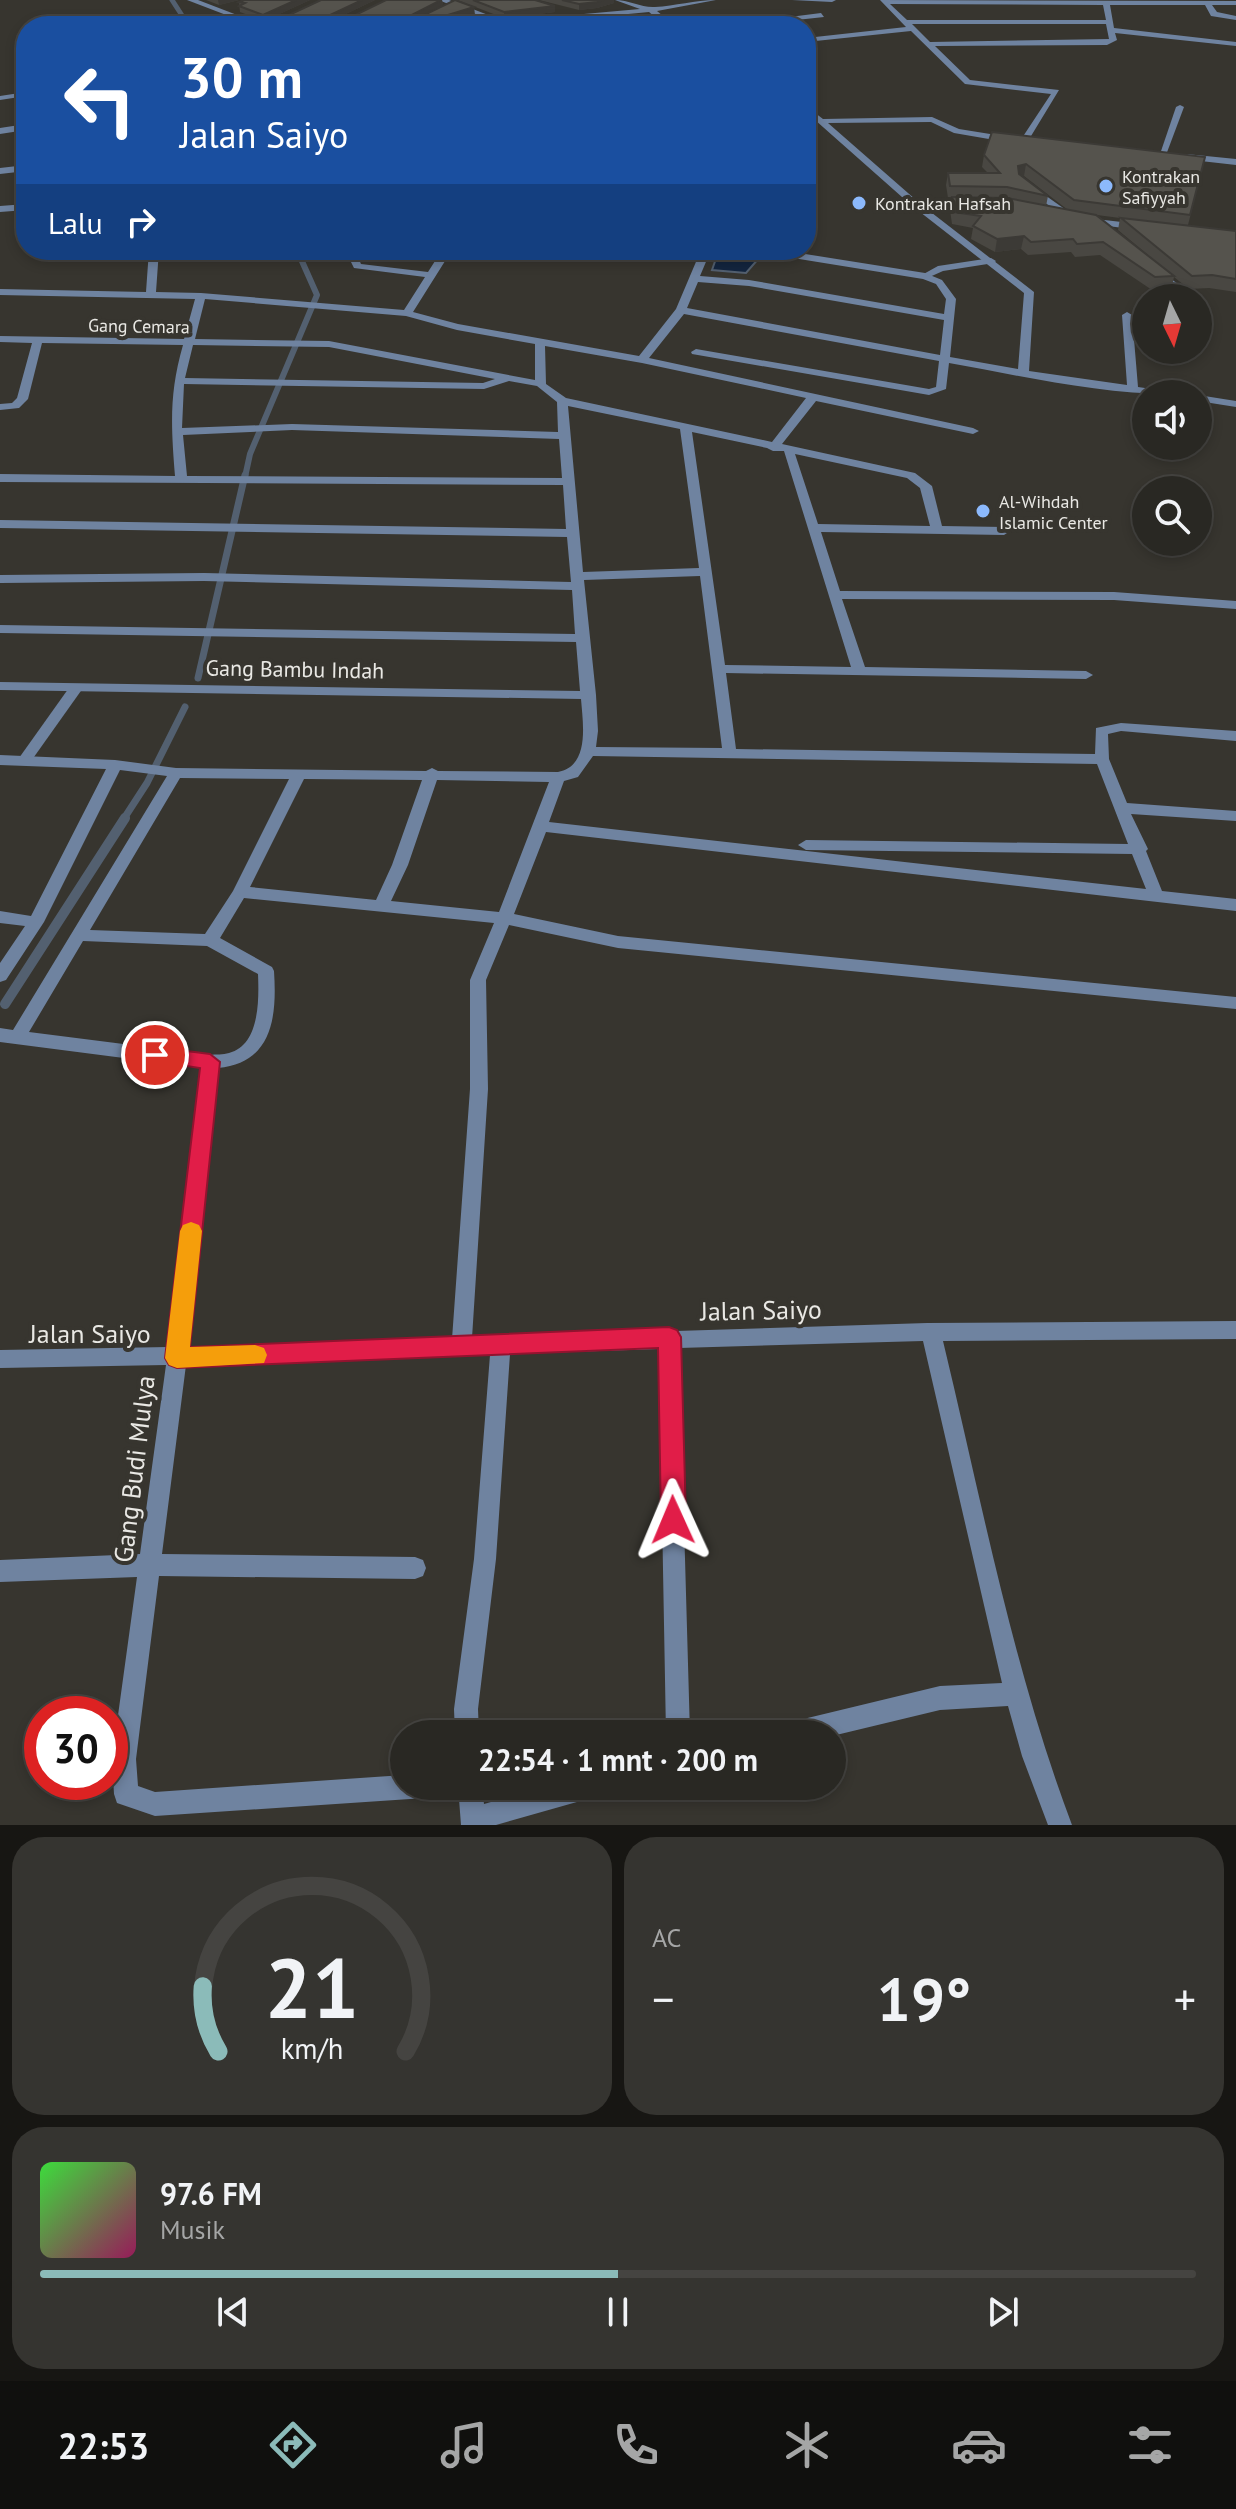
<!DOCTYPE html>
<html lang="id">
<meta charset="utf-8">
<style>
:root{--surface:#292823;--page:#353430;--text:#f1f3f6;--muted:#a5a6a6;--line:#454441;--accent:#8bbbb9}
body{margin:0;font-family:"PT Sans",sans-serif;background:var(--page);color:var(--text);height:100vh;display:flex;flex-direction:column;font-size:30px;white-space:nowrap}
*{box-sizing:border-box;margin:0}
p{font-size:26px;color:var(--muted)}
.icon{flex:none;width:44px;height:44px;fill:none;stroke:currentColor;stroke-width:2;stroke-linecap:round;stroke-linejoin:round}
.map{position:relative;height:1825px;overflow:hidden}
.panel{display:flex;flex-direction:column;gap:12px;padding:12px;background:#171613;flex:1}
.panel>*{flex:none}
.top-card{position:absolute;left:16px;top:16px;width:800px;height:244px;border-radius:32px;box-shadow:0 4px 12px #0003,0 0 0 2px var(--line);background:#1a4fa0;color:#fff;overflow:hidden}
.needle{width:52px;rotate:175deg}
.tools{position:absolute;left:1132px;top:284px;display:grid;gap:16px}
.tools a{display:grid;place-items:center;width:80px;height:80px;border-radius:50%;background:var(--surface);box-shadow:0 4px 12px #0003,0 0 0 2px var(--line);font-size:40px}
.speed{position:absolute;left:24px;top:1696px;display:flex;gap:16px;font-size:40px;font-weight:700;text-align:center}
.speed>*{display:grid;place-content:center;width:104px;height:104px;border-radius:50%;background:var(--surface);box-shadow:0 4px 12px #0003,0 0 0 2px var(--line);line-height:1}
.speed .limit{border:12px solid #d22;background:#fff;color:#111}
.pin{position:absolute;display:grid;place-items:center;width:68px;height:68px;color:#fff;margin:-34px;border:4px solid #fff;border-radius:50%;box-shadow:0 2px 8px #0007}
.me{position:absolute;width:88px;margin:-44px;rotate:359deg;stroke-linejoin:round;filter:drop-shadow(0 0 6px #0008)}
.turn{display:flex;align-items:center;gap:28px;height:168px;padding:0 32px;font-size:36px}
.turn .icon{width:104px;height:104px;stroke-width:2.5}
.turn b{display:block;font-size:56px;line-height:68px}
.then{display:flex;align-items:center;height:76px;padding:0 32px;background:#0003;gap:16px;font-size:30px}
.big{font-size:60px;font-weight:700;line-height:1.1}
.panel .widget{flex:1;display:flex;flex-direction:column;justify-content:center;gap:12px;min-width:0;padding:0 28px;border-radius:32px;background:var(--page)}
.panel .dial{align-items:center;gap:0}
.dial svg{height:208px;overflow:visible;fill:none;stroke:var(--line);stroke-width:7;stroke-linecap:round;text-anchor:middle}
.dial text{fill:var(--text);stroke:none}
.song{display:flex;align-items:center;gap:24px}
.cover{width:96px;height:96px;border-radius:12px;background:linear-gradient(135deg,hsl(120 70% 55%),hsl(330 70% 35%))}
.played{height:8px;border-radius:4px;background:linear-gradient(90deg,var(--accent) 50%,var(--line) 50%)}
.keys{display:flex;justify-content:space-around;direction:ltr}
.heat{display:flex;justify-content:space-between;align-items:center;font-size:44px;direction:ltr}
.panel .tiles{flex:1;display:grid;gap:12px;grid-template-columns:1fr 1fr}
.widget:last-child{grid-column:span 2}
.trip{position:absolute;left:390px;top:1720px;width:456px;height:80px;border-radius:40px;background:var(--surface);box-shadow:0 4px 12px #0003,0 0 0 2px var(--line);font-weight:700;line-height:80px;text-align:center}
.menu{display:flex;height:128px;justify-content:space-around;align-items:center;background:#10100e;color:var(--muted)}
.menu .icon{width:56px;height:56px}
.menu .current{color:var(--accent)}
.menu b{font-size:36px;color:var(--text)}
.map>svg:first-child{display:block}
.water{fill:#13253f;stroke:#536070;stroke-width:2}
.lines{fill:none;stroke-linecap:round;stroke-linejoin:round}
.stream-far3{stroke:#536070;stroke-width:5}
.stream-far2{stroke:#536070;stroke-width:6}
.stream-far1{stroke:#536070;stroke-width:7}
.stream{stroke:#536070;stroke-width:10}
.service{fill:#6f83a0;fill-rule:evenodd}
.minor{fill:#6f83a0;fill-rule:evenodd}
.wall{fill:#494742;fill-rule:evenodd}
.shaded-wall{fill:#3c3a36}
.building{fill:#55534d;stroke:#3c3a36;stroke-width:2}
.route{fill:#e11d48;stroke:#92132f;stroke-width:2}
.slow{fill:#f59e0b}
.poi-dot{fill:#8cb9fc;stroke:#37352f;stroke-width:3}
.labels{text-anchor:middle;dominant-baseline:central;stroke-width:8;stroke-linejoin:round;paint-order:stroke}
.far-poi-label{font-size:18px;fill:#e9e8e4;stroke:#37352f;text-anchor:start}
.far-street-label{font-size:18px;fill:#e9e8e4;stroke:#37352f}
.street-label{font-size:22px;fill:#e9e8e4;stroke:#37352f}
.near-street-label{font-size:26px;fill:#e9e8e4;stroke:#37352f}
</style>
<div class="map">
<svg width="1236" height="1825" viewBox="0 0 1236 1825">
<rect width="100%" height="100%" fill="#37352f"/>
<polygon class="water" points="719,250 722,250 759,258 746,273 712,270"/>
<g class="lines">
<polyline class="stream-far3" points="172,0 183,17 199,26"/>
<polyline class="stream-far2" points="245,477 250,454 317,295 301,259 302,250"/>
<g class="stream-far1">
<polyline points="198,678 245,475"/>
<polyline points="123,820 147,783 185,707"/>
</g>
<polyline class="stream" points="5,1004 125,818"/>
<g class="service">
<polygon points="991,258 996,261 994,263 943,271 925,279 920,276 938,266"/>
<polygon points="76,684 83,688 29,764 19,764 17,761 19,758 71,685"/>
</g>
<g class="minor">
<polygon points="187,0 198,0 266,26 255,26"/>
<path d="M438,0H449L504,21L640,9L615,0C629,0 642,8 655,7C675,6 695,0 716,0L657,11L675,26H666L649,12L502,26H474L497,22Z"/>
<polygon points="792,0 836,0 832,2"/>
<path d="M880,0L1236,1V5H1212L1217,12L1236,16V20L1211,16L1205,5H1110L1114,28L1236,42V46L1115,33L1117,40L1107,45L935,46L970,80L1059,90L1028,141L1024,144L1020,141L1051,94L965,84L911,31L806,42V38L906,27ZM890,4L1103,5L1106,20H907ZM912,24H1106L1109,39L930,42Z"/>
<polygon points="441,9 448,11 417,26 407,26"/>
<polygon points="821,13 824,17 741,26 717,26"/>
<polygon points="26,92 26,96 0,100 0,96"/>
<polygon points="1180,105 1184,107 1166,155 1159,157 1176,107"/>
<path d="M806,106L823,119L932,117L959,129L1015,138V142L1012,143L954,133L931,122L828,123L916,200L972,202V206L969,207L923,206L1034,292L1029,371L1127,385L1122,315L1127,312L1132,315L1138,387L1166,391L1171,394C1098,394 1022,376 949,363L946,389L929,395L692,354L691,352L696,349L929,389L936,387L939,361L684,314L649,358L973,428L979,431L973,434L816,401L782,444L915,473L932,486L942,526L1004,527L1010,531L1004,535L821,532L840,591L1114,592L1236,601V609L1114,600L842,599L865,667L1086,671L1093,675L1086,679L726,673L736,749L1095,754L1096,728L1121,723L1236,731V741L1121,731L1108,734L1109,759L1127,803L1236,811V821L1131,814L1148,849L1146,851L1162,891L1236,899V911L546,832L514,914L618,936L1236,997V1009L618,948L509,925L486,980L488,1089L472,1338L662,1331L669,1328L676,1331L927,1323L1236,1321V1339L943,1341C982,1503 1013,1669 1072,1825H1048L1022,1756L1008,1706L940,1710L832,1736V1734H779L783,1726L791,1722L940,1686L1002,1683L923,1341L679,1348L690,1734H666L659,1349L510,1354L496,1559L478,1709L479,1734H455L454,1709L474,1559L490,1355L186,1365L162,1554L415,1557L423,1560L426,1568L423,1576L415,1579L159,1576L136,1759L138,1786L155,1792L404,1775V1786H437L434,1795L425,1798L155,1816L117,1803L114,1794L112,1759L137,1577L0,1582V1560L140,1554L166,1365L0,1368V1350L168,1347L201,1068L0,1042V1028L13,1030L167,776L120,770L44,922L6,980L0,982V963L25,926L0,923V911L31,916L106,769L0,765V755L115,760L176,768L426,771L432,768L438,771L558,772C590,766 583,724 581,699L0,690V682L580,691L576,642L0,633V625L575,634L572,590L204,581L0,583V575L204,573L571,582L567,537L0,528V520L566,529L563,485L0,482V474L175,476C171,425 169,394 183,345L42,343L28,399L19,408L0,410V404L12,403L17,398L32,343L0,342V336L184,339L195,299L0,295V289L146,292L149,250H159L156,292L201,293L404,310L425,277L354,268L345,250H355L361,264L428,272L442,250H452L413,312L458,324L639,356L676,309L701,250H711L700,276L749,280L944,314L946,299L936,284L923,279L762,253L757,250H780L925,273L942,280L956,299L950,357L1018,369L1024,293L911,205L806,112ZM698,282L749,286L944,320L940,355L687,308ZM205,299L406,316L457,330L535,344V380L329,341L195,339ZM193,345L329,347L495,379L483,383L185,378ZM545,346L642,363L806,398L772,442L566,398L546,384ZM509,381L537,386L557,402L558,432L292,424L182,428L184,384L484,389ZM568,406L680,429L699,568L583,572ZM292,430L559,439L562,478L187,476L183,435ZM692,432L767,448L773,451H784L851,667L725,665ZM795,454L907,478L920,488L930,526L818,524ZM700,576L722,748L596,747L598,731L596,695L584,580ZM593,756L1097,764L1128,844L806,840L798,845L806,850L1132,854L1146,889L549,822L564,781L578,777ZM180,778L289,779L233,891L205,934L90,930ZM304,779L422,780L392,865L376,900L250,887ZM437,780L549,782L499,912L391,901L408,865ZM244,898L494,923L470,980V1089L452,1339L188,1347L218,1068C273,1063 277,1016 274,971L272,967L220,938ZM83,941L207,946L258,974C259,999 260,1045 229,1053C223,1055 216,1054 210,1055L29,1032Z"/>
<polygon points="26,124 26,130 0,134 0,128"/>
<polygon points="1186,154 1236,159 1236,165 1183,159 1183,155"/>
<polygon points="26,165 26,171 0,174 0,168"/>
<polygon points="1032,186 1076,217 1076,221 1070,221 1029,191 1028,189"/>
<polygon points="26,204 26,210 0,212 0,206"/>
<polygon points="1087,218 1139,224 1144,227 1139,230 1084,223 1084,219"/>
<polygon points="1155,267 1186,290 1186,294 1178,294 1152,272 1152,268"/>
<polygon points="1198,395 1236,401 1236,407 1198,401"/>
<polygon points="458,1786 482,1786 484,1804 547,1786 603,1786 600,1795 591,1798 496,1825 461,1825"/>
</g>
</g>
<g class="wall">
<polygon points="206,0 239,0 219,5"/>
<polygon points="244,0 310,0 264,21 240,12 239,2"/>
<polygon points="321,0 375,0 329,22 339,23 386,0 442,0 443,5 424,15 474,7 475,18 448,26 425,26 424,15 404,25 396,23 386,26 277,26 276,21"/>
<polygon points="457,0 535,0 555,12 504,18"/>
<polygon points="539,0 614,0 614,3 597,8 579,10"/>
<path d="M984,155L1205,157L1188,225L1236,231V292L1209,288L1189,289L1174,277L1171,290H1152L1100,255L1075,257L1071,252L1028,255L1021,249L995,252L971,239L973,228L952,224L950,210L952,198H948L946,185L948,173H988L982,167ZM1022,176H1024L1068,210L1046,206L1048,196ZM1097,215L1120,218L1118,230L1172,275Z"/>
</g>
<g class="shaded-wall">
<polygon points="218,0 239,0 219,5"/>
<polygon points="296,0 310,0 264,21 263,15"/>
<polygon points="362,0 375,0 327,23 325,22 326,17"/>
<polygon points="441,0 442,0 443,5 404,25 404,19"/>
<polygon points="604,0 614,0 614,3 597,8 579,10 579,4"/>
<polygon points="555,6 555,12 504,18 504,12"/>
<polygon points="474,7 475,18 448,26 436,26 435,19"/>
<polygon points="395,17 396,23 386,26 366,26"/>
<polygon points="1026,164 1024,176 1017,177 1018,166"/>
<polygon points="1024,236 1021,249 995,252 997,239"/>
</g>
<g class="building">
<polygon points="244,0 296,0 263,15 239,6 245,3 239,2"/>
<polygon points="321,0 362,0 326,17 325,22 339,23 386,0 441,0 404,19 395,17 366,26 296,26 276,21"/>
<polygon points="455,0 474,7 435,19 424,15"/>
<polygon points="473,0 535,0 555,6 504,12"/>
<polygon points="562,0 604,0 597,2 579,4"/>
<polygon points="992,132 1205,157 1190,215 1074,200 1026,164 1018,166 1019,174 1048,196 1007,187 950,186 948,173 1000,173 984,155"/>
<polygon points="952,197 1007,198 1096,215 1174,276 1155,277 1103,242 1077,244 1073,239 1031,242 1024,236 997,239 973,226 981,216 954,212"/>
<polygon points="1121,218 1236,231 1236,279 1212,275 1192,276"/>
</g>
<polygon class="route" points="155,1047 210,1054 220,1062 190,1347 669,1327 677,1330 681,1337 686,1520 682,1529 673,1532 665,1529 661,1520 658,1348 177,1368 169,1365 165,1358 200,1068 148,1060 145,1055"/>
<polygon class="slow" points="191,1222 199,1225 202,1231 190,1347 255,1345 264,1348 267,1355 264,1363 177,1368 169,1365 165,1358 180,1231 183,1225"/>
<g class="poi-dot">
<circle cx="1106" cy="186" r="8"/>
<circle cx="859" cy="203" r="8"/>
<circle cx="983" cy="511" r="8"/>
</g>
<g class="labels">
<g class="far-poi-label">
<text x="1122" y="176">Kontrakan<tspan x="1122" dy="21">Safiyyah</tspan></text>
<text x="875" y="203">Kontrakan Hafsah</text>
<text x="999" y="501">Al-Wihdah<tspan x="999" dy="21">Islamic Center</tspan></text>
</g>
<g class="far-street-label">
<text transform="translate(139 326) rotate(1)">Gang Cemara</text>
</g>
<g class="street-label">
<text transform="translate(295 669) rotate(1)">Gang Bambu Indah</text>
</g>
<g class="near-street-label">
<text transform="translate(761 1310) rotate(-1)">Jalan Saiyo</text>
<text x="90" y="1333">Jalan Saiyo</text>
<text transform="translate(134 1469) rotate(-83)">Gang Budi Mulya</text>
</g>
</g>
</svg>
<div class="tools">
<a><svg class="needle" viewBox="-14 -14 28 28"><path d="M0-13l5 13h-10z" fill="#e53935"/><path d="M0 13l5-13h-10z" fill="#a5a6a6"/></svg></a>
<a><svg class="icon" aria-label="sound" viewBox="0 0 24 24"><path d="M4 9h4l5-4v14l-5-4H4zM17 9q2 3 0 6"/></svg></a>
<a><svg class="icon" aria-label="search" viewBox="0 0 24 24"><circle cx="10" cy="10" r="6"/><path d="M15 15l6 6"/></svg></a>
</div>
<div class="speed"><div class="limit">30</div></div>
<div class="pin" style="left:155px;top:1055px;background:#d93025"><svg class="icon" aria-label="arrive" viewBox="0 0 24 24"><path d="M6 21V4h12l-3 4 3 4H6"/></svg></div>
<svg class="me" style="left:673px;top:1520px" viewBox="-20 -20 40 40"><path d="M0-17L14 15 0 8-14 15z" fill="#e11d48" stroke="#fff" stroke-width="4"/></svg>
<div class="trip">22:54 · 1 mnt · 200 m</div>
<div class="top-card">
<div class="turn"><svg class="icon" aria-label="left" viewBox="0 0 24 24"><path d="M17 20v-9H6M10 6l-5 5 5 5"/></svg><div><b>30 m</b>Jalan Saiyo</div></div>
<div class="then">Lalu<svg class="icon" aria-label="right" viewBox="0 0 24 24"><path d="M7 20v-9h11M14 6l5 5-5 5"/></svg></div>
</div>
</div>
<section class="panel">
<div class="tiles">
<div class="widget dial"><svg viewBox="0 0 100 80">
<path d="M14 69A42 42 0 1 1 86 69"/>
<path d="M14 69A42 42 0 0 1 8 44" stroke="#8bbbb9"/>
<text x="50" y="56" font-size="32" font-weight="700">21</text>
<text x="50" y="72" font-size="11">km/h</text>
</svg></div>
<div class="widget"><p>AC</p>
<div class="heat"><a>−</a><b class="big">19°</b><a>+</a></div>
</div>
<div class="widget">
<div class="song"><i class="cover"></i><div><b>97.6 FM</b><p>Musik</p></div></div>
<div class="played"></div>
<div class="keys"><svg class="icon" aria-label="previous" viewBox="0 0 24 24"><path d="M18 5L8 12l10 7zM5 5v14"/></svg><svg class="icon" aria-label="pause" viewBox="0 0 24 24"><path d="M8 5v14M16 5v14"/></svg><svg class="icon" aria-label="next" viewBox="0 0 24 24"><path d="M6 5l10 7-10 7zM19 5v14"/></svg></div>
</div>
</div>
</section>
<nav class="menu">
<b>22:53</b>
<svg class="icon current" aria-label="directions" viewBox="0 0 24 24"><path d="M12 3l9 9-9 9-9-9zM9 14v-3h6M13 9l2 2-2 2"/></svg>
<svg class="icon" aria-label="music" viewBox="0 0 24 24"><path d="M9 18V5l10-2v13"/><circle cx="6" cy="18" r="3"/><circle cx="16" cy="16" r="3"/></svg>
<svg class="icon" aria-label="phone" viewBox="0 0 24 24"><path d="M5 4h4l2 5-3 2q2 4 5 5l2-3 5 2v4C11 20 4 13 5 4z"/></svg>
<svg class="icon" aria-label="climate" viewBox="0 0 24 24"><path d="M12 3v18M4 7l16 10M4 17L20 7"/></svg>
<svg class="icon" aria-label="car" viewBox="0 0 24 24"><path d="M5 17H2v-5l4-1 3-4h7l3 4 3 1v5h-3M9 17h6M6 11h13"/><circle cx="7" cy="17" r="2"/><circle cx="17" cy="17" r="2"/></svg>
<svg class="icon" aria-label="filters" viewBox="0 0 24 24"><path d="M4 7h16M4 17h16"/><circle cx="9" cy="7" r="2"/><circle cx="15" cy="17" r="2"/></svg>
</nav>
